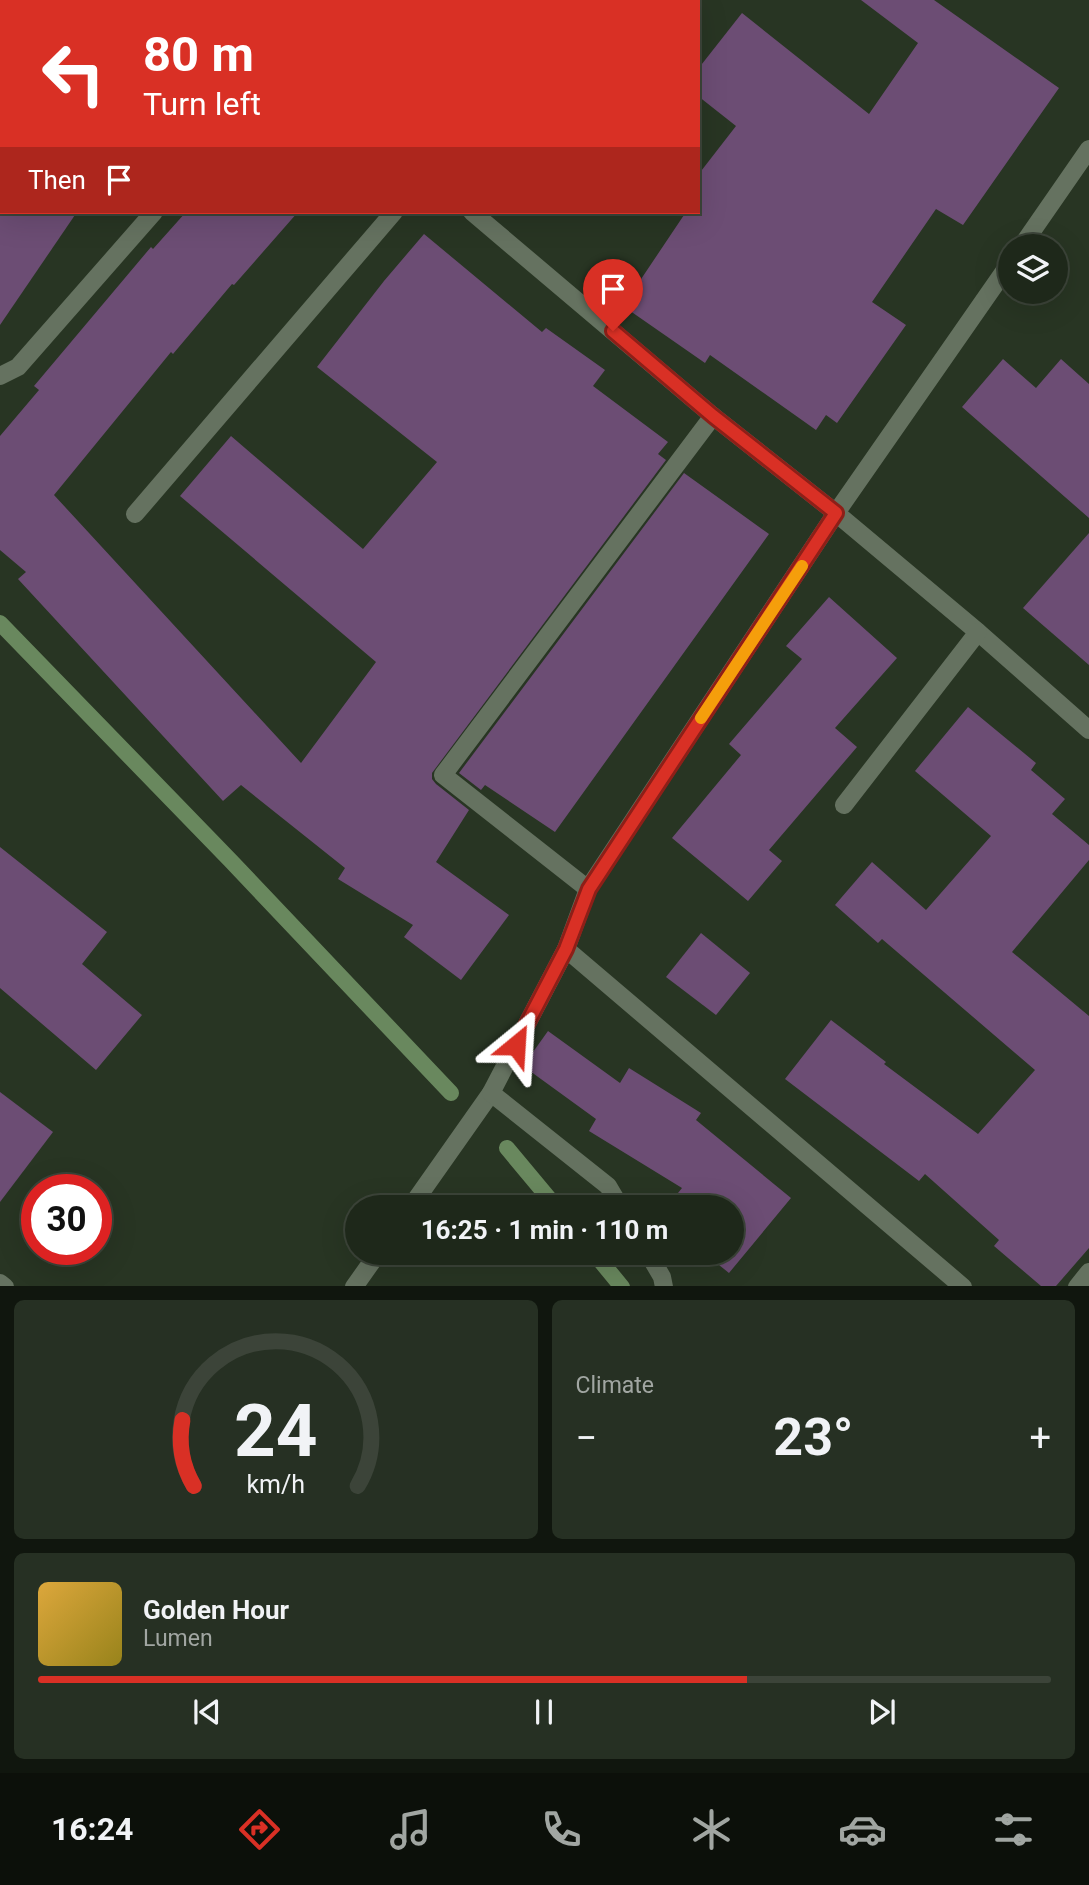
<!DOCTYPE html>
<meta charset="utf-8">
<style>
:root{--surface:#1e281a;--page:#263023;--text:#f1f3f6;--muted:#a1a6a2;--line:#3c4439;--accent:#d93025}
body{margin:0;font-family:Roboto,sans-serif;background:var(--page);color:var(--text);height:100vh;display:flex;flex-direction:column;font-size:26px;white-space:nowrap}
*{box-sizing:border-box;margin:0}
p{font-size:23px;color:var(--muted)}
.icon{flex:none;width:38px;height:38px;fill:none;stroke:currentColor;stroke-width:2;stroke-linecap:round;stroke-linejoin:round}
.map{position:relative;height:1286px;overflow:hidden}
.drawer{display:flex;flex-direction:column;gap:14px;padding:14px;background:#10160e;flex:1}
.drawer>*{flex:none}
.hud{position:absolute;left:0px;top:0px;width:700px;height:214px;box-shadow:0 7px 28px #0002,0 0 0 2px var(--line);background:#d93025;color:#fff;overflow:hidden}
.fabs{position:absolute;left:998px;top:234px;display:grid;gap:14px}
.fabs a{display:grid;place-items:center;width:70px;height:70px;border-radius:50%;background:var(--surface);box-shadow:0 7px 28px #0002,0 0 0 2px var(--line);font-size:35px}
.speed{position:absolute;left:21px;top:1174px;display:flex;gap:14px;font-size:35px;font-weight:700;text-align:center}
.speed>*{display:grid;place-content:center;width:91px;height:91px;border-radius:50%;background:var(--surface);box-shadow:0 7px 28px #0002,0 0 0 2px var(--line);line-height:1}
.speed .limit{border:10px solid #d22;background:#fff;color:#111}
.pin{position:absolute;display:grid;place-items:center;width:60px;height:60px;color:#fff;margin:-72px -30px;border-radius:50% 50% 50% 0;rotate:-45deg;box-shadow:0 0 7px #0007}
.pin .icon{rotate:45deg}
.me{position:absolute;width:77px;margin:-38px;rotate:27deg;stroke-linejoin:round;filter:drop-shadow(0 0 5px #0008)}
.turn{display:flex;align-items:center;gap:24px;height:147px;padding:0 28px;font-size:32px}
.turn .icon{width:91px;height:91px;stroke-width:2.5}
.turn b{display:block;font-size:49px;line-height:60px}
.then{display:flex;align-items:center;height:66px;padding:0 28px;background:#0003;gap:14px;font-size:26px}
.big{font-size:52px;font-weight:700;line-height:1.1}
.drawer .tile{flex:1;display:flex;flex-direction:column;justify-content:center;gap:10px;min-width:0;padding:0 24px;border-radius:10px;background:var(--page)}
.drawer .dial{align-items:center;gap:0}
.dial svg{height:182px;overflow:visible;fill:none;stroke:var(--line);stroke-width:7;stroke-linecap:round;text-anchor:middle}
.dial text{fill:var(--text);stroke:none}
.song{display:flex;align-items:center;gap:21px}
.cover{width:84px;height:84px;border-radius:10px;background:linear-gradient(135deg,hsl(40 70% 55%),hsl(50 70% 35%))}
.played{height:7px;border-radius:4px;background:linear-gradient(90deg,var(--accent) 70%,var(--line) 70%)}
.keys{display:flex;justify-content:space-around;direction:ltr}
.heat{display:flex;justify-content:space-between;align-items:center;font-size:38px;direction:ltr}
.drawer .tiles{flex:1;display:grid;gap:14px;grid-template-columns:1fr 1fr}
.tile:last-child{grid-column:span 2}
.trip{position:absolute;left:345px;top:1195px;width:399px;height:70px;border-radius:35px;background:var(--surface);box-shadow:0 7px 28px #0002,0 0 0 2px var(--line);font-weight:700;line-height:70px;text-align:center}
.menu{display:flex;height:112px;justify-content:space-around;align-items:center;background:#0c100a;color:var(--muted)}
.menu .icon{width:49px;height:49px}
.menu .selected{color:var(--accent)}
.menu b{font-size:32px;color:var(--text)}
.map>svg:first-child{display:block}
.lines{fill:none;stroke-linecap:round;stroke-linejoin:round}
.stream{stroke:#69885e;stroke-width:16}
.building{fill:#6c4d74}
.minor{stroke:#657260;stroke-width:18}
.route-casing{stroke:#8d1f18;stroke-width:18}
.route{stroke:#d93025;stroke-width:12}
.slow{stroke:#f59e0b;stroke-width:12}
</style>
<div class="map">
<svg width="1089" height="1287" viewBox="0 0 1089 1287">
<rect width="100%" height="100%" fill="#283523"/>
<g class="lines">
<g class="stream">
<polyline points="0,623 230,860 451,1093"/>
<polyline points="507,1148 557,1208"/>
<polyline points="594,1253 622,1287"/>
</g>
</g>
<g class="building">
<polygon points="861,0 934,0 1059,88 963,225 936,209 872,302 906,325 837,423 826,415 816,430 710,355 705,363 623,306 686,212 698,212 698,175 736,126 698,96 698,69 742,13 869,114 918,43"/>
<polygon points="0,212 77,212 0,325"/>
<polygon points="186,212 298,212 234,285 232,284 173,354 171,352 54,495 301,763 376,662 180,496 231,436 363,549 437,462 317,367 384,281 424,234 542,332 546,328 605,370 593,386 668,442 658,454 666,460 432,773 432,779 436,784 469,810 436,862 509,915 461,980 404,937 413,925 338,879 345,868 241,785 223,801 18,579 26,572 0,550 0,436 39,390 34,386 151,247 153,249"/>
<polygon points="1003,359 1036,388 1061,359 1089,384 1089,518 962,407"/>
<polygon points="684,473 769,534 555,832 485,785 481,790 459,773"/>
<polygon points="1089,533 1089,665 1023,608"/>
<polygon points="829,597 897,658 835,728 857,747 769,850 782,861 748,901 672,838 741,755 729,744 802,659 786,646"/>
<polygon points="968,707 1036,763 1031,770 1065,799 1052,814 1089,845 1089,860 1012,952 1089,1016 1089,1248 1056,1286 1041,1286 994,1246 999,1240 925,1174 919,1181 785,1079 831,1020 886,1062 884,1064 978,1134 1035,1070 882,939 878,943 835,905 872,862 926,910 991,836 915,771"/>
<polygon points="0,847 107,932 82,964 142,1015 96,1070 0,988"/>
<polygon points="701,933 750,973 716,1015 666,977"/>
<polygon points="548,1031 620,1083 629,1068 701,1113 696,1120 791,1198 729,1273 704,1253 732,1253 732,1208 666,1208 682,1188 589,1131 596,1119 523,1066"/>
<polygon points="0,1092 53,1132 0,1202"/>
</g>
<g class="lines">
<g class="minor">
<polyline points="253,0 254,2"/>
<polyline points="625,2 626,0"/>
<polyline points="472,212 713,416 836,513 978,632 1089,730"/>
<polyline points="1021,247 1089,149"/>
<polyline points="0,376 18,367 154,212"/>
<polyline points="135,514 394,212"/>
<polyline points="844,805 978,632"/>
<polyline points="588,889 443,775 713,416"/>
<polyline points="566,949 963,1287"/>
<polyline points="410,1208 491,1093"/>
<polyline points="621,1208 608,1186 491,1093 566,949 588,889 836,513 1010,263"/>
<polyline points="648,1253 662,1277 664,1287"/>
<polyline points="0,1283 5,1287"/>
<polyline points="354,1287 378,1253"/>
<polyline points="1077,1287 1089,1272"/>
</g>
</g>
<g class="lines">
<g class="route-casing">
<polyline id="route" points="516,1045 566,949 589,889 836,513 713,416 613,331"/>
</g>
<use href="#route" class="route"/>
<polyline class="slow" points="701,718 802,566"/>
</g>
</svg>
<div class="fabs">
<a><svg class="icon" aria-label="layers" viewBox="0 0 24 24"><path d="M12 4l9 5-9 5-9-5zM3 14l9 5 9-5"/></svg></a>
</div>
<div class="speed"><div class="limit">30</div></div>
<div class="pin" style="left:613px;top:331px;background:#d93025"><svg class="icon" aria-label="arrive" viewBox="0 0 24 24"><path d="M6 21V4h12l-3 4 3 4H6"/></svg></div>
<svg class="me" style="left:516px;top:1045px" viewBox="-20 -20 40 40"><path d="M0-17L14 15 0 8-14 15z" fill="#d93025" stroke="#fff" stroke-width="4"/></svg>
<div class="trip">16:25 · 1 min · 110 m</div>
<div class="hud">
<div class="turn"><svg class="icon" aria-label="left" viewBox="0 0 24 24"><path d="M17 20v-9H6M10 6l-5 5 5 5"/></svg><div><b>80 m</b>Turn left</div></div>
<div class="then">Then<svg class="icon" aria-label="arrive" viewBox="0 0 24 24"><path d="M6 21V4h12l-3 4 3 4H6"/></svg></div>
</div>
</div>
<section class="drawer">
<div class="tiles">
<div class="tile dial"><svg viewBox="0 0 100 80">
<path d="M14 69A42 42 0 1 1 86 69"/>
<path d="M14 69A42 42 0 0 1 9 40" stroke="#d93025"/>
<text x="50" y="56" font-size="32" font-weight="700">24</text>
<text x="50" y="72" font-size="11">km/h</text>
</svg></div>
<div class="tile"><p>Climate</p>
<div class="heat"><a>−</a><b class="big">23°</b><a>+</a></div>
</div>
<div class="tile">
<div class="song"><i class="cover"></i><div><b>Golden Hour</b><p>Lumen</p></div></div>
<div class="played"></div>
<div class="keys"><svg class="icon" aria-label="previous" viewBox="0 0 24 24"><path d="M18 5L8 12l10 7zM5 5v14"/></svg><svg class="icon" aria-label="pause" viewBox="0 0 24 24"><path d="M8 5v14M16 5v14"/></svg><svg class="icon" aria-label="next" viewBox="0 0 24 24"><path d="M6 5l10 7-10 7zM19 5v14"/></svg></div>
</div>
</div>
</section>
<nav class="menu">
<b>16:24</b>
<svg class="icon selected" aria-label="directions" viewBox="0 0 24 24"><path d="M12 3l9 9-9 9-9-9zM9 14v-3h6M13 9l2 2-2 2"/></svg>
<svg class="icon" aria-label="music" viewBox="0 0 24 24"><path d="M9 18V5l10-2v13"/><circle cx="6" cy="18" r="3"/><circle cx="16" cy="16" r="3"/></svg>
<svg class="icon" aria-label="phone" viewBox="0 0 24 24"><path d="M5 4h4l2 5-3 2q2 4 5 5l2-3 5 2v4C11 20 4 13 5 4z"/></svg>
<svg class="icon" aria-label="climate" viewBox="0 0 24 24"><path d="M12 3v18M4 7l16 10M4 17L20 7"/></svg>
<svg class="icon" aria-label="car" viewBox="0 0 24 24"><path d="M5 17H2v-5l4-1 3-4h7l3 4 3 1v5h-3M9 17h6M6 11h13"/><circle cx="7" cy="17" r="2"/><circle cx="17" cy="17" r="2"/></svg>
<svg class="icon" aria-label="filters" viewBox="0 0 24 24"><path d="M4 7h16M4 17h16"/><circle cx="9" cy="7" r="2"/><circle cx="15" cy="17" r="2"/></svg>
</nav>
